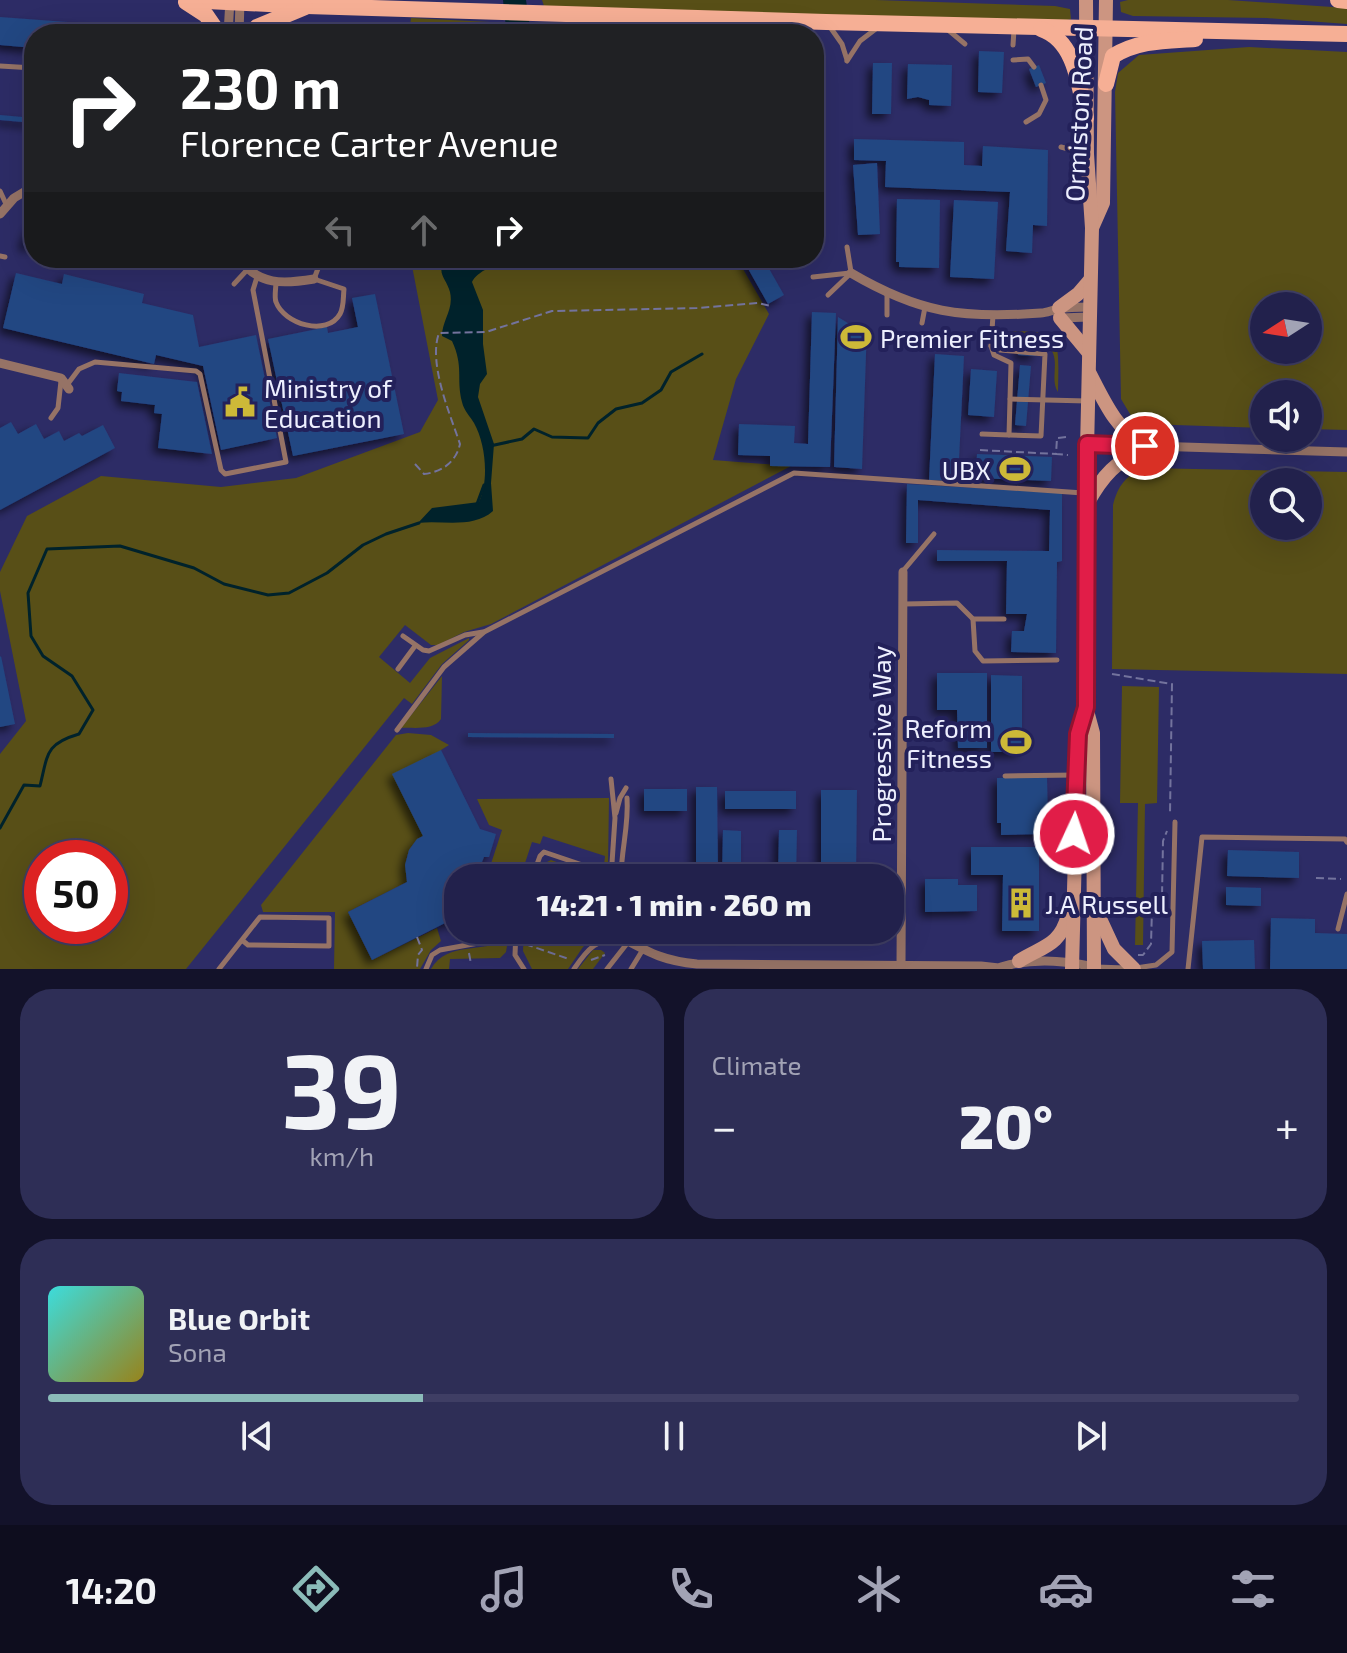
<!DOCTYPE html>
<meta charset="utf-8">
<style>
:root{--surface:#22214c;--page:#2e2e56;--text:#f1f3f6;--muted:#a2a3b5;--line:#3f3e64;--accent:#8bbbb9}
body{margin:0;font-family:"Exo 2",sans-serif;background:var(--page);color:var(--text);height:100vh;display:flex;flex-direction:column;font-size:30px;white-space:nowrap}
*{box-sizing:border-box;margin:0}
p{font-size:26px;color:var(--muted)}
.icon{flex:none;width:44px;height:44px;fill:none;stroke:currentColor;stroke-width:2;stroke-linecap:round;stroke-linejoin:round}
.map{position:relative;height:969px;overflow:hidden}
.drawer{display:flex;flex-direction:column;gap:20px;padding:20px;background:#13122a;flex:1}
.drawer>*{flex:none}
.guide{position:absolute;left:24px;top:24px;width:800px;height:244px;border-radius:32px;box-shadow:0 8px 32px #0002,0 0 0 2px var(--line);background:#202124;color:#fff;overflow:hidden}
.needle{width:52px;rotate:258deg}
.tools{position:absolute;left:1250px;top:292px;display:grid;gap:16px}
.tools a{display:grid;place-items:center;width:72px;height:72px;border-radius:50%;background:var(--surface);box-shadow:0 8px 32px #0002,0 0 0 2px var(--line);font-size:40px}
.speed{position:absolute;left:24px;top:840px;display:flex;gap:16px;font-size:40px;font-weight:700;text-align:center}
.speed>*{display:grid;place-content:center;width:104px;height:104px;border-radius:50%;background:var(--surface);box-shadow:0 8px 32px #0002,0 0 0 2px var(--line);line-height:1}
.speed .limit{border:12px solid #d22;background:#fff;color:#111}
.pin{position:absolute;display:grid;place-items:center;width:68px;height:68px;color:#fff;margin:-34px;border:4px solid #fff;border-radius:50%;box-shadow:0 2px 8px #0007}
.me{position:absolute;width:88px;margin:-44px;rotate:3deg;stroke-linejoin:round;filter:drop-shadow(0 0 6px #0008)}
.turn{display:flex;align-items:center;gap:28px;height:168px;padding:0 24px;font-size:36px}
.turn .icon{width:104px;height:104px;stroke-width:2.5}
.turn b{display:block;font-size:56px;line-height:68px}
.lanes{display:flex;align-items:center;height:76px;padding:0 24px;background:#0003;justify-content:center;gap:40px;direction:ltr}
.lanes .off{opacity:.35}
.big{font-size:60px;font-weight:800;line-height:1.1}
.drawer .widget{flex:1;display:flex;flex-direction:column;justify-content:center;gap:12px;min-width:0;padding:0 28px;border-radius:32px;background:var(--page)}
.drawer .dial{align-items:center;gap:0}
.dial b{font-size:104px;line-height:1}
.song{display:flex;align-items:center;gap:24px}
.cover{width:96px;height:96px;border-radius:12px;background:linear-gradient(135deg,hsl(180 70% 55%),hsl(50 70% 35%))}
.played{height:8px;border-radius:4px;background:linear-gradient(90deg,var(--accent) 30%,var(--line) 30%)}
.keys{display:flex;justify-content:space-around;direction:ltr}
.heat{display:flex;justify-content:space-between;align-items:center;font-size:44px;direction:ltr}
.drawer .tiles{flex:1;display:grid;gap:20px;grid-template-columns:1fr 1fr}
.widget:last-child{grid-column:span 2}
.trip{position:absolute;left:444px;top:864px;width:460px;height:80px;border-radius:32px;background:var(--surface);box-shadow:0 8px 32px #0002,0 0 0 2px var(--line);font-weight:800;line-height:80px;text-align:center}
.dock{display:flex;height:128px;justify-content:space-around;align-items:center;background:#0e0d1e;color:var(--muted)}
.dock .icon{width:56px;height:56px}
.dock .on{color:var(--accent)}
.dock b{font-size:36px;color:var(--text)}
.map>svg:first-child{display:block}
.green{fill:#584f17;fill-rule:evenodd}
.water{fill:#00222b}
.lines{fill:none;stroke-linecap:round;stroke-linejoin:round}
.stream{stroke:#00222b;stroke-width:3}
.building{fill:#234682;filter:url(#shadow)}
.path{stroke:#73739d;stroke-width:2;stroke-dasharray:8 4;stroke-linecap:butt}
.lane{stroke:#967366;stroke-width:5}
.street{stroke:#967366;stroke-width:9}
.secondary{stroke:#cc9581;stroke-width:14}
.primary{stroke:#f6af95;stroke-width:16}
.route-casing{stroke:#92132f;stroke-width:20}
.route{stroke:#e11d48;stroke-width:14}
.labels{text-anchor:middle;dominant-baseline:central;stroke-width:8;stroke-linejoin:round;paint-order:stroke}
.street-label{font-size:26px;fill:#edeffe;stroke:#23215a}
.poi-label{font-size:26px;fill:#edeffe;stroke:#23215a;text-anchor:start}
</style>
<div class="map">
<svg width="1347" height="969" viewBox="0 0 1347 969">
<defs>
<filter id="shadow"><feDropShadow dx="-5" dy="5" stdDeviation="4" flood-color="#0009"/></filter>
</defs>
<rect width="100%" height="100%" fill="#2d2c66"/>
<g class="green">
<polygon points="542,0 876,0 1055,6 1070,9 1071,19 1061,22 544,6"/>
<polygon points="1128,0 1228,0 1347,8 1347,24 1267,18 1133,16 1121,12 1120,2"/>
<polygon points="411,18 647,30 648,34 409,34"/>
<path d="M1249,47L1347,52V430L1308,429V394H1264V428L1146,424L1133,419L1121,399L1115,92L1118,73L1139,55ZM1264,306H1308V350H1264Z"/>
<path d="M413,258H733L739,262L769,314L736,379L713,460L791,466L491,624L464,632L438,645H431L405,625L379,657L410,683L430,658L469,638V640L442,664L412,704L404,698L186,969H0V754L26,721L0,591V572L27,516L101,476L221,487L296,478L420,432L438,400L412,266ZM42,858H110V926H42Z"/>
<path d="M1000,331C1062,331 1059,332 1058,392C1050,380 1059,364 1052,351L1042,349V344L1017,343L1016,348L1008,347L1000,339Z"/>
<path d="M1144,468L1347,472V674L1112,669L1113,505C1118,486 1125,476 1144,468ZM1264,482H1308V526H1264Z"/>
<path d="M442,676L441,719C433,731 414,727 401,728Z"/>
<polygon points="1122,686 1159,687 1157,803 1145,804 1143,945 1135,945 1138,803 1120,803"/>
<path d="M408,733L431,735L449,745L441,750L423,836C406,846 404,864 407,882L348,912L372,960L437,928L441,941L431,950L420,969H334L335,912H263L261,905L396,735Z"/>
<polygon points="609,798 608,866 604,865 605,856 543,836 540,844 532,842 520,878 487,876 502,830 489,825 477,799"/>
<polygon points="551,860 598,877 600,878 541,878 547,862"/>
<polygon points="524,930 598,930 598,934 583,947 568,969 532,969 523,951"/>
<path d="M508,940L506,952L500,958L450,959L449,969H431C447,941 483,953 508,940Z"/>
<polygon points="593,950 601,950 605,953 593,969 578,969"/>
</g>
<g class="water">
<polygon points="503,0 526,0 531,34 502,34 506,28"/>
<path d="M448,258H521C506,261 479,268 472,282L483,310V344L487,374L480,384L478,397L494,444L491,483L493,511C473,529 443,520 418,523L432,508L479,502C489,481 486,444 474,423C470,416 464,411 462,402C456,378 464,367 452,341L442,336C442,320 454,310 450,292C446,277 434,272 448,258Z"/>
</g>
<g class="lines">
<g class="stream">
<polyline points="490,446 522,439 534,429 552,437 588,438 598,423 616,409 642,403 661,390 671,372 702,354"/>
<polyline points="477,504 484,485"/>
<path d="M0,828L24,785L40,786C48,754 45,744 79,734L93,710L72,676L43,656L31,636L28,593L47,549L120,546L194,568L224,584L268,595L289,593L327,573L363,545L386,534L419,523"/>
</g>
</g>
<g class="building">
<polygon points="0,17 94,24 92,34 34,34 34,48 0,45"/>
<polygon points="979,51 1004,52 1002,93 978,92"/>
<polygon points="873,63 892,63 891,114 872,114"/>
<polygon points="908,64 952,65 951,106 929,105 929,100 918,97 907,99"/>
<polygon points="1039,65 1046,83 1036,87 1029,69"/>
<polygon points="814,87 822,87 819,135 814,134"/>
<polygon points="0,115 34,118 34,123 0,120"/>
<polygon points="854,139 964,142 964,165 982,166 983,146 1048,150 1047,226 1033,225 1032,253 1006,251 1010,192 885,187 886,161 854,160"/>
<polygon points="877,163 880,234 858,235 853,165"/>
<polygon points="814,196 816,196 819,244 814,244"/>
<polygon points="897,199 940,200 939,268 899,267 899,262 896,262"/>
<polygon points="954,200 998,202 994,279 950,277"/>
<polygon points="34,221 34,247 23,245 29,229"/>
<polygon points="742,258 763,258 784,295 768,304"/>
<polygon points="16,273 62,284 64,274 144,294 142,303 193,315 199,347 256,335 277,438 221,450 203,366 156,355 154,364 3,328"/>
<polygon points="375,294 404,434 293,456 268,339 327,327 328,333 358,327 352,298"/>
<polygon points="812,312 836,313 830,467 770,466 770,456 738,455 739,424 795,426 794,443 808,444"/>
<polygon points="838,317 851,325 867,326 862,469 834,467"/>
<polygon points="1019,345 1037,346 1036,356 1018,355"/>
<polygon points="935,354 964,356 958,481 929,480"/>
<polygon points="1020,365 1031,366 1026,426 1015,425"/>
<polygon points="971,369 997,371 994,417 968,415"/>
<polygon points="119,373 197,382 212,454 158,448 162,414 154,413 155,405 121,401 122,392 117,391"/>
<polygon points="11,422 18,434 36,424 44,439 59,431 64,441 79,433 82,436 103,425 115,448 0,510 0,428"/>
<polygon points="977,454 1052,457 1051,481 976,478"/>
<polygon points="907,484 1062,493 1062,561 1057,562 1056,653 1011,652 1012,631 1024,631 1027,614 1006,614 1007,561 937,561 937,550 1049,551 1050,510 918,500 918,543 906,543"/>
<polygon points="1,656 15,724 0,727 0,657"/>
<polygon points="937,673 987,673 987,748 958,748 957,710 937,710"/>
<polygon points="991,675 1022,676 1022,752 991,752"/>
<polygon points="468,733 614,734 614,738 468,737"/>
<polygon points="441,750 480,829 496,834 489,857 484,857 478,872 482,873 481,878 458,878 458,924 449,921 372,960 348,912 407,882 405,865 409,850 417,839 423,836 392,774"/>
<polygon points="1047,777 1048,817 1044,817 1042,823 1042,834 1001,835 1001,823 997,823 997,778"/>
<polygon points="696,787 717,787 718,873 696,873"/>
<rect x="644" y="789" width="43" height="22"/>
<polygon points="821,790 857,790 856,878 821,878"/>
<rect x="725" y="791" width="71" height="18"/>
<polygon points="723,830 741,831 741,878 722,878"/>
<polygon points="779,830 797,830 796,878 778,878"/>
<polygon points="971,847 1039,847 1039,931 1002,931 1003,875 971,875"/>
<polygon points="1228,850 1299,852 1299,878 1227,876"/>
<polygon points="925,879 958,879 958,885 977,885 977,911 925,912"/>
<polygon points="1226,887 1261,888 1261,906 1226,905"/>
<polygon points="1271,918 1315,919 1315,933 1347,934 1347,969 1270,969"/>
<rect x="723" y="930" width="18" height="4"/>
<rect x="778" y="930" width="18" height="4"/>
<polygon points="1254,940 1255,969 1203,969 1202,941"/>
</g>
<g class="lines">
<g class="path">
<polyline points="533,26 537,30 584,29"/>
<polyline points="1066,437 1057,438 1056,454 1068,455"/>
<polyline points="980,450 1056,454"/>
<path d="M415,464L424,474C442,472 456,462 460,444C450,414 428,363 439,333L486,332L552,311L697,308L758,303L771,306"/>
<polyline points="1112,674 1172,684 1170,813"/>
<polyline points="1316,878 1341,879"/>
<polyline points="530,930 528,945 569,959"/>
<polyline points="417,937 422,950 418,955 417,968"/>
<polyline points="469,953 471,964"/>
<polyline points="1138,955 1143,955 1151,944 1152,909 1162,897 1163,841 1167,831"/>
<polyline points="591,960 605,955"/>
</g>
<g class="lane">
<polyline points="830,27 842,44 847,60"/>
<polyline points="947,29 965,44"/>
<polyline points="1013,45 1014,30"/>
<polyline points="1013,60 1028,59 1034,67"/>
<polyline points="847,61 860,41 877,28"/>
<polyline points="0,66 34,68"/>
<polyline points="1026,122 1039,114 1046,100 1041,85"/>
<polyline points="1061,147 1086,154"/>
<polyline points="0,191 6,204"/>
<polyline points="847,247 851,272"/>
<polyline points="0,256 5,257"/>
<polyline points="813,277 850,273"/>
<path d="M276,282C276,288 274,297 276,302C284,324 327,337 340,314C344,307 343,298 344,289L314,279L322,258"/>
<polyline points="234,284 247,270"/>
<polyline points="887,294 887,315"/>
<polyline points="828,295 851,273"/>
<polyline points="922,323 925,307"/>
<polyline points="991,346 1000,350 1045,354 1041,436 1009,435"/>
<polyline points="67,385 79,369 95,362 196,371 200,374 221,470 225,474 286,462 253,290 257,277"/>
<polyline points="1010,399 1087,401"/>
<polyline points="51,418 58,408 61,381"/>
<polyline points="982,434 1009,435 1011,363 994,355 991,346 993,315"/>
<polyline points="903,571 934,534"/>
<polyline points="904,604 957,603 973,619 1004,619"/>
<polyline points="973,619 975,651 983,661 1057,660"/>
<polyline points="403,636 423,650 429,651 465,635 483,632"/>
<polyline points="398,669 415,646"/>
<polyline points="397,730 444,667 484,632 794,473 1083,493"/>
<polyline points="1005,776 1076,775"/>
<polyline points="616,813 620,798 626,788"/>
<polyline points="532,878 540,856 544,852 621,878"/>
<polyline points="611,878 615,818 611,779"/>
<path d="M621,878C621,850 629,826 627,798"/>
<polyline points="1338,929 1347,894"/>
<polyline points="516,930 515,955 524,969"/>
<polyline points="1096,967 1126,968"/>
<polyline points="1136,968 1156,965 1172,952 1175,822"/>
<polyline points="219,969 260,917 329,918 329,946 248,945 242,940"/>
<polyline points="426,969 432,955 440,950 495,940 515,930"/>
<path d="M574,969C588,948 597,938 623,939"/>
<polyline points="607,969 629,941"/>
<polyline points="631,969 642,951"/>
<polyline points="1188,969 1202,837 1345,839 1347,842"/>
</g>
<g class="street">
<polyline points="228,34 230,0"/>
<polyline points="239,34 240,1"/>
<polyline points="0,214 14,198 34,186"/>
<path d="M239,258C258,286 284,284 314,279"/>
<path d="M851,273C919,313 962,319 1041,313C1047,313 1052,310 1059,309C1068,307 1079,307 1089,307"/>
<polyline points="1060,318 1089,317"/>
<polyline points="0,363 61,378 69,389"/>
<polyline points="1087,444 1347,452"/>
<path d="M624,939C652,954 665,961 697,964L981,966L1008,969"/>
<polyline points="901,965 903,572"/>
<path d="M1001,967C1031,958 1064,960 1094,967"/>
</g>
<g class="secondary">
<polyline points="1092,228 1103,203 1106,0"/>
<polyline points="1059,308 1078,294 1090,280"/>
<polyline points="1060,318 1089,353"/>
<path d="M1090,374C1104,401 1117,431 1145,446"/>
<path d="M1087,504C1104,473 1115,464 1145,446"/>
<polyline points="1086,707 1093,733 1094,969"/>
<polyline points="1095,908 1114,949 1134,969"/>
<path d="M1019,961C1043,946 1060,946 1068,915"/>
<polyline points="1072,969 1078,734 1086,707 1086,494 1092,228 1087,154 1086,0"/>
</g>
<g class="primary">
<polyline points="187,0 307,6 826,22 1347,34"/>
<polyline points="1338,0 1347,1"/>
<polyline points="186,2 206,15 219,34"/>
<path d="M1041,29C1076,41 1079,86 1086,118"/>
<polyline points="249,34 257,27 305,7"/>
<path d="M1106,84L1113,56C1139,40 1166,41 1195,39"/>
</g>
</g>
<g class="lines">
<g class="route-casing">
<polyline id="route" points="1074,834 1078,734 1086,707 1087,444 1145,446"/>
</g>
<use href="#route" class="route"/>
</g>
<defs>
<g id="stadium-bare" transform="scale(2.4)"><path d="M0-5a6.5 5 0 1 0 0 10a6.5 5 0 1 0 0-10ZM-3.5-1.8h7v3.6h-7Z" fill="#cdb938" stroke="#23215a" stroke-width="2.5" paint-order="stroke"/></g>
<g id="civic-bare" transform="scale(2.4)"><path d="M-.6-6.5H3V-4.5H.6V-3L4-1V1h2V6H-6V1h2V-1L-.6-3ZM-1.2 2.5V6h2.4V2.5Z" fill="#cdb938" stroke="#23215a" stroke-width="2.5" paint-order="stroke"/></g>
<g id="building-bare" transform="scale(2.4)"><path d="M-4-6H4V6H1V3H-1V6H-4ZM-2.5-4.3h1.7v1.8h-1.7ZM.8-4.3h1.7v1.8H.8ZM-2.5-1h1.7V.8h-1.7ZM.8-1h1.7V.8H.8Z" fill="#cdb938" stroke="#23215a" stroke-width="2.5" paint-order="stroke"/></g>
</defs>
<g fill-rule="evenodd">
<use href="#stadium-bare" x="856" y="337"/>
<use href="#civic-bare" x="240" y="402"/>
<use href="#stadium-bare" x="1015" y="469"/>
<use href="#stadium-bare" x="1016" y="742"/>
<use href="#building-bare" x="1021" y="903"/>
</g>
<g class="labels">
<g class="street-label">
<text transform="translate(1078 114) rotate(-87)">Ormiston Road</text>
<text transform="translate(880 744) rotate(-90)">Progressive Way</text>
</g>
<g class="poi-label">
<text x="880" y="337">Premier Fitness</text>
<text x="264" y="387">Ministry of<tspan x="264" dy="30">Education</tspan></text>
<text x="991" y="469" text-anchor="end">UBX</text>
<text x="992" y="727" text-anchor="end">Reform<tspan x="992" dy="30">Fitness</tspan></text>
<text x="1045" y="903">J.A Russell</text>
</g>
</g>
</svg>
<div class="tools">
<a><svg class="needle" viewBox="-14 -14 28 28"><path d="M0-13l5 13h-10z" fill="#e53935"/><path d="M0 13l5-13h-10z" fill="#a2a3b5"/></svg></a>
<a><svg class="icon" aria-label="sound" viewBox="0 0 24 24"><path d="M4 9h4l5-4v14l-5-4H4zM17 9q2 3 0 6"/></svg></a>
<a><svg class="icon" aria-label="search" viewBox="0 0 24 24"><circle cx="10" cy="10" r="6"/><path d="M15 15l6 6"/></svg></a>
</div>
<div class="speed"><div class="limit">50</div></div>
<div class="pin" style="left:1145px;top:446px;background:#d93025"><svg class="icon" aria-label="arrive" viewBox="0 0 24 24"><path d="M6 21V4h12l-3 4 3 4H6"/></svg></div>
<svg class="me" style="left:1074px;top:834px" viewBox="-20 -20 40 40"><circle r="17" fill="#e11d48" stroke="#fff" stroke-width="3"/><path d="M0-11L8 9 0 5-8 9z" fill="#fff"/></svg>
<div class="trip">14:21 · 1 min · 260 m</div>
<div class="guide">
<div class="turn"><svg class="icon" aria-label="right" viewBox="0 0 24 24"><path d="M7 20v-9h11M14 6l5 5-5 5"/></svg><div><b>230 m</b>Florence Carter Avenue</div></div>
<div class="lanes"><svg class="icon off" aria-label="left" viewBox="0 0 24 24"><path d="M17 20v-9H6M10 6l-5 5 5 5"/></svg><svg class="icon off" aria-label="ahead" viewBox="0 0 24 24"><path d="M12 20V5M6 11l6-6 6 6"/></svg><svg class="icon" aria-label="right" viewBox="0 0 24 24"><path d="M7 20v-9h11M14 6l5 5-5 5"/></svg></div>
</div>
</div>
<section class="drawer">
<div class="tiles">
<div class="widget dial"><b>39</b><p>km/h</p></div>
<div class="widget"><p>Climate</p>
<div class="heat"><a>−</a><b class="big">20°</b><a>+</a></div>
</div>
<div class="widget">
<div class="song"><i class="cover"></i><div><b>Blue Orbit</b><p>Sona</p></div></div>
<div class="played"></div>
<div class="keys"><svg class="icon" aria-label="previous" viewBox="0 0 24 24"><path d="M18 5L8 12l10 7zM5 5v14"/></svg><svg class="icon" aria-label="pause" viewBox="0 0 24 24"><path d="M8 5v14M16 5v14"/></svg><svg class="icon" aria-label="next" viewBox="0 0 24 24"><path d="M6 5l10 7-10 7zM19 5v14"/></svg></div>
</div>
</div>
</section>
<nav class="dock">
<b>14:20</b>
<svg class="icon on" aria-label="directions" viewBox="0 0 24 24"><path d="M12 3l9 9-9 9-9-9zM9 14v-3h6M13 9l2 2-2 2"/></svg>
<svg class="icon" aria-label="music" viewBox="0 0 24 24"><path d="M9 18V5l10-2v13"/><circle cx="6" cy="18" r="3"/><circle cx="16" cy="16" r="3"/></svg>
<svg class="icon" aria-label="phone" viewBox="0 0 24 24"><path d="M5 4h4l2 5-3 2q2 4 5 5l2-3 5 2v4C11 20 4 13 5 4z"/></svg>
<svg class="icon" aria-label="climate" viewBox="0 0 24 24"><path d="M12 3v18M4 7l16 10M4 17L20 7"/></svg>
<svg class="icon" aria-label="car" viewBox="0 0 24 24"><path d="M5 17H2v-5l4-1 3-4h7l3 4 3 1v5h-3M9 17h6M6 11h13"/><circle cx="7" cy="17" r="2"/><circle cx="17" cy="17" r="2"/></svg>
<svg class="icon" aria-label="filters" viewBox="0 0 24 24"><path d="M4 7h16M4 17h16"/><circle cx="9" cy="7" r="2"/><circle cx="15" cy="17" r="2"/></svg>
</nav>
